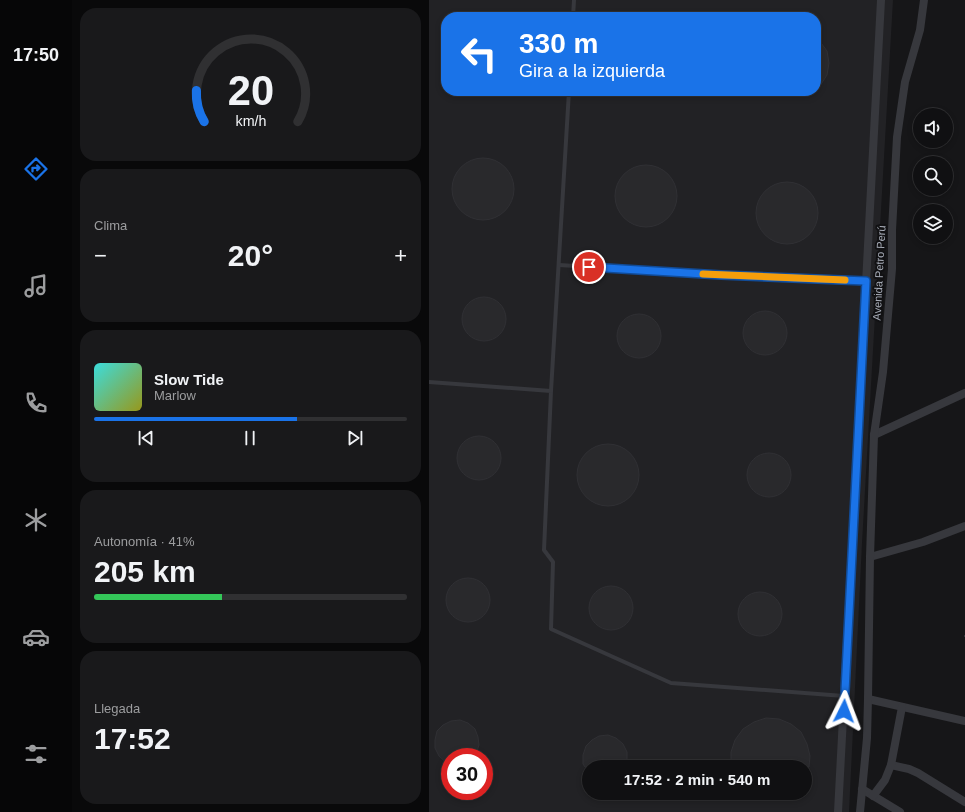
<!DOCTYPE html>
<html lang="es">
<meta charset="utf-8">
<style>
:root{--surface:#101012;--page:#19191b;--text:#f1f3f6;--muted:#9c9d9f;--line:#303032;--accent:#1a73e8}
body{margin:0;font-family:Arial,sans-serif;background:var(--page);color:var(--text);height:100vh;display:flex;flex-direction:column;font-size:15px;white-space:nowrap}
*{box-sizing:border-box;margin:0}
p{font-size:13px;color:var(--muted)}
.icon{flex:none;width:22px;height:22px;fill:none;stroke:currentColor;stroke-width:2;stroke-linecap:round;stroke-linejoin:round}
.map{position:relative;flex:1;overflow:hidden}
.side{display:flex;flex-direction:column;gap:8px;padding:8px;background:#09090a;width:357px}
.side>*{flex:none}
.banner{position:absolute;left:12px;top:12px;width:380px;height:84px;border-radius:16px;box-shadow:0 2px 6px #0003,0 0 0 1px var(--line);background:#1a73e8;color:#fff;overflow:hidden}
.controls{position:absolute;left:484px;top:108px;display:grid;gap:8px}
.controls a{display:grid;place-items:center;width:40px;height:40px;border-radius:50%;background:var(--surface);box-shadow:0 2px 6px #0003,0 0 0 1px var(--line);font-size:20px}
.speed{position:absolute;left:12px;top:748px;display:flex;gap:8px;font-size:20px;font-weight:700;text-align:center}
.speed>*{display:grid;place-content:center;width:52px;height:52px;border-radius:50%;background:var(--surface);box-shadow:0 2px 6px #0003,0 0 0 1px var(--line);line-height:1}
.speed .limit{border:6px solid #d22;background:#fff;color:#111}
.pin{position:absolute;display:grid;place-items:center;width:34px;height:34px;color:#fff;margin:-17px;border:2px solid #fff;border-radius:50%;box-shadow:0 1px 4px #0007}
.me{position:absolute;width:44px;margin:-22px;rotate:3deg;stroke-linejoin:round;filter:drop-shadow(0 0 3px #0008)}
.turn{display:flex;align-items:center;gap:14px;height:84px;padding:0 12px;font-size:18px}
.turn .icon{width:52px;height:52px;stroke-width:2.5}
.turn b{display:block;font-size:28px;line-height:34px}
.big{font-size:30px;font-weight:700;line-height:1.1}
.side .card{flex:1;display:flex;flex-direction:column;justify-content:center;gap:6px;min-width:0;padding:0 14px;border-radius:16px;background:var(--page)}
.side .dial{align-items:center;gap:0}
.dial svg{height:104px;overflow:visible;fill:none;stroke:var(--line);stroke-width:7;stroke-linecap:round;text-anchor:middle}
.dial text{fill:var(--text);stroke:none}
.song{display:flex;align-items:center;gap:12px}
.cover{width:48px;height:48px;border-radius:6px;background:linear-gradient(135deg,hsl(180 70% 55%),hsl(60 70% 35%))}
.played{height:4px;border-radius:2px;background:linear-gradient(90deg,var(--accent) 65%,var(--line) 65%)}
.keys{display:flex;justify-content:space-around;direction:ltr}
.heat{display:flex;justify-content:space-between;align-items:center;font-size:22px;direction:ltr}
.charge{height:6px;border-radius:3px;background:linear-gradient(90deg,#34c759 41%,var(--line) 0)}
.trip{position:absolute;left:153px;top:760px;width:230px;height:40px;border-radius:20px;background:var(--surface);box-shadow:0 2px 6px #0003,0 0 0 1px var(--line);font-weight:700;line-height:40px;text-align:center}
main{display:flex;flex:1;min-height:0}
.tabs{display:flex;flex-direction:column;width:72px;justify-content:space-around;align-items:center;background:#060607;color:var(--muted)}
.tabs .icon{width:28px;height:28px}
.tabs .selected{color:var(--accent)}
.tabs b{font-size:18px;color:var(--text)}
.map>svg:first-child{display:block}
.built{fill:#222225;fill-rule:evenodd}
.building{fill:#29292c;stroke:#303034}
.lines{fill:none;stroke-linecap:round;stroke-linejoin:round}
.path{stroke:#3d3f44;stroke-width:1.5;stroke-dasharray:2 3;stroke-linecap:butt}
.lane{stroke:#37383d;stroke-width:4}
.street{stroke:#37383d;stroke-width:8}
.route-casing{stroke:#114b97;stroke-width:10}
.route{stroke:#1a73e8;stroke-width:7}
.slow{stroke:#f59e0b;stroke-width:7}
.labels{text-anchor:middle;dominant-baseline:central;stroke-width:4;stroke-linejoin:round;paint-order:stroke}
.street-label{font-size:11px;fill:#a8adb8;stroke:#111113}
</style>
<main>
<nav class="tabs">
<b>17:50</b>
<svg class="icon selected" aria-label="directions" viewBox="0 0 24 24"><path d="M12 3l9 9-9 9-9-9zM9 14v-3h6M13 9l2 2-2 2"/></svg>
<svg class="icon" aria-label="music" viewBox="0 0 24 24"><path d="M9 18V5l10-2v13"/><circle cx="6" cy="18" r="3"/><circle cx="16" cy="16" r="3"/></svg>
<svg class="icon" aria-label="phone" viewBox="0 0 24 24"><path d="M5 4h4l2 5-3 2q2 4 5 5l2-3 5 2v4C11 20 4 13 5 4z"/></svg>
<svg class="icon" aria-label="climate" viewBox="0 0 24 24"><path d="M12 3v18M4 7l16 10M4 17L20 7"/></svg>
<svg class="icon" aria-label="car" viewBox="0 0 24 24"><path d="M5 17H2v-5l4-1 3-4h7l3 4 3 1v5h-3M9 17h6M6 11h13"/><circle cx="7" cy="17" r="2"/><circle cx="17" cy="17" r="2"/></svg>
<svg class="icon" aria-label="filters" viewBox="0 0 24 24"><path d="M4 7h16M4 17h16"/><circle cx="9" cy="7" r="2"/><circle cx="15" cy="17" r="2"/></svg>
</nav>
<section class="side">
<div class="card dial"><svg viewBox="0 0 100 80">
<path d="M14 69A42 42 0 1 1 86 69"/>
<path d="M14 69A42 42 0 0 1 8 45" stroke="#1a73e8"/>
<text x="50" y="56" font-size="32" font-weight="700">20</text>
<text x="50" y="72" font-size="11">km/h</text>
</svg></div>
<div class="card"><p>Clima</p>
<div class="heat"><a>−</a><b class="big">20°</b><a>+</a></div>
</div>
<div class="card">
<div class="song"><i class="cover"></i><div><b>Slow Tide</b><p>Marlow</p></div></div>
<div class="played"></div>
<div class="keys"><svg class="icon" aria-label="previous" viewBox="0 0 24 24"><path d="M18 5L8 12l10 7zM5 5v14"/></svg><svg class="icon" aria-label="pause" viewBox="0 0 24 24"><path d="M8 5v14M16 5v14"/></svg><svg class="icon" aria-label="next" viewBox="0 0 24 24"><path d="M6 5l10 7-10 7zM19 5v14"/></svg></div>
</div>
<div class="card"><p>Autonomía · 41%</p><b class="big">205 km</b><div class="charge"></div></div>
<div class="card"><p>Llegada</p><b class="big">17:52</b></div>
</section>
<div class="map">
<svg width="536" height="812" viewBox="0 0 536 812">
<rect width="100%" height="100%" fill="#161618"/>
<path class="built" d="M0,0H464L433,543L420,812H0ZM17,17H387V91H17ZM21,757H55V791H21ZM160,767H376V793H160Z"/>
<g class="building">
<polygon points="387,36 398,51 400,63 398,75 387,92"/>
<circle cx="54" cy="189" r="31"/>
<circle cx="217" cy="196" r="31"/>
<circle cx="358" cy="213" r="31"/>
<circle cx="55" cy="319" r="22"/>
<circle cx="336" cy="333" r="22"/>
<circle cx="210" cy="336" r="22"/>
<circle cx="50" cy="458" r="22"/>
<circle cx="179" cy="475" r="31"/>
<circle cx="340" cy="475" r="22"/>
<circle cx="39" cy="600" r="22"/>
<circle cx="182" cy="608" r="22"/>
<circle cx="331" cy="614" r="22"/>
<polygon points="337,718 350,719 362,724 372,732 378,744 381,756 380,767 302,767 302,752 306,740 314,729 325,722"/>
<polygon points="31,720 39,723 46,729 49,737 50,745 47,754 44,757 21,757 21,766 10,756 6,748 6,740 8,731 14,725 22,721"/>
<polygon points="179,735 187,738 194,744 198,752 198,761 196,767 156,767 154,764 154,755 157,746 163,740 170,736"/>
</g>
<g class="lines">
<polyline class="path" points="535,636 536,636"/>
<g class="lane">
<polyline points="144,17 145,0"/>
<polyline points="130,265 292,275 437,281"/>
<polyline points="0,382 122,391 115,550 124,562 122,629 242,683 415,696"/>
<polyline points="122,391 140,91"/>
</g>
<g class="street">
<polyline points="445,435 536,393"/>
<polyline points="441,557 494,542 536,526"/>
<polyline points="439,699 536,721"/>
<polyline points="462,765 480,769 489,773 536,802"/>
<polyline points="433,789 471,812"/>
<polyline points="444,796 456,780 462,765 473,707"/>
<polyline points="409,812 452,0"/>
<polyline points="431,812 438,738 439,699 441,557 445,435 454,372 463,269 463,230 468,137 476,82 491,30 495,0"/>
</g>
</g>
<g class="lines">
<g class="route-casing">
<polyline id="route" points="160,267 292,275 437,281 415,711"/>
</g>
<use href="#route" class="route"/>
<polyline class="slow" points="274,274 416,280"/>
</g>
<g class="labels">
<g class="street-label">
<text transform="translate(450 273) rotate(-87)">Avenida Petro Perú</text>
</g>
</g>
</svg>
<div class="controls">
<a><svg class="icon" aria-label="sound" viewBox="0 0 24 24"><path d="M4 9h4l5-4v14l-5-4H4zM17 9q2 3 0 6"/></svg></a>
<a><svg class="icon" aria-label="search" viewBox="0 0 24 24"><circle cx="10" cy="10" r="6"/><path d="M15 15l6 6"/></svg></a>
<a><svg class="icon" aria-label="layers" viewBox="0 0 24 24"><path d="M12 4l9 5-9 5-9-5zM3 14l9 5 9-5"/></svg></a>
</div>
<div class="speed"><div class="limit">30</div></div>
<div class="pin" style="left:160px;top:267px;background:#d93025"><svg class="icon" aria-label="arrive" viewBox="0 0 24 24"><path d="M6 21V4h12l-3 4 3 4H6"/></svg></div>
<svg class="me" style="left:415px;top:711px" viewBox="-20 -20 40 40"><path d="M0-17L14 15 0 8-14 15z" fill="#1a73e8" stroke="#fff" stroke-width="4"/></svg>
<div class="trip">17:52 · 2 min · 540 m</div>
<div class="banner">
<div class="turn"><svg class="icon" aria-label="left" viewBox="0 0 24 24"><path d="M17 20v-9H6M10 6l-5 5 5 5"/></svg><div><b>330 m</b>Gira a la izquierda</div></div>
</div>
</div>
</main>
